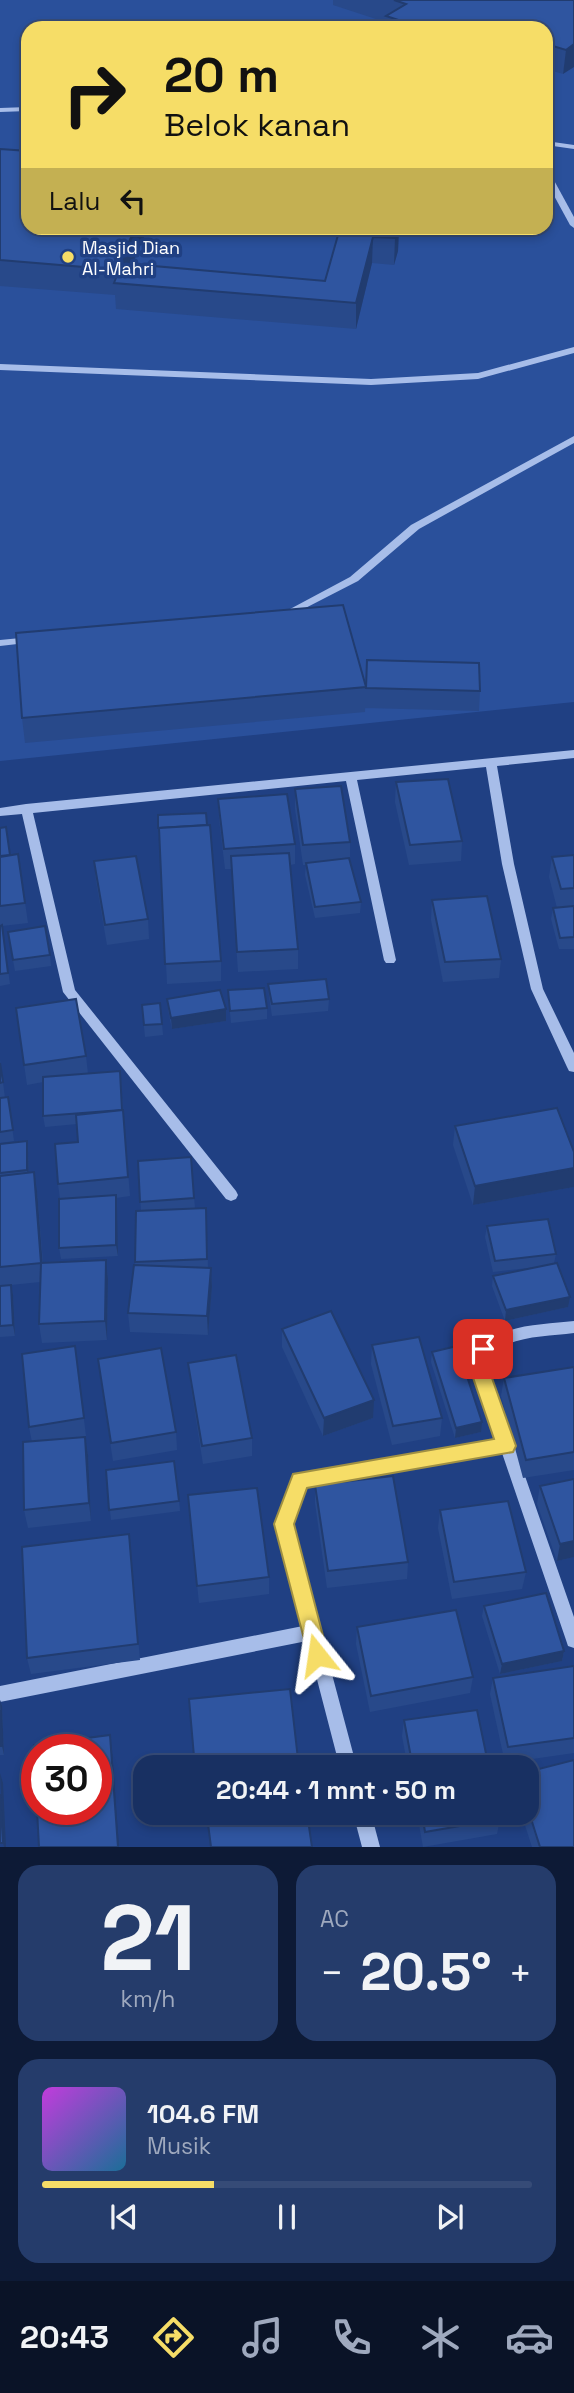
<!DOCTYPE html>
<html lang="id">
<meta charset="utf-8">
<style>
:root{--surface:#183062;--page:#253c6b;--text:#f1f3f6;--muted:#9fa9be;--line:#364b77;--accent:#f6dd67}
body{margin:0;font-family:"Space Grotesk",sans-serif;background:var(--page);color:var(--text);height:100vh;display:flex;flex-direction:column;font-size:26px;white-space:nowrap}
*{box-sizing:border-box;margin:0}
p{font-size:23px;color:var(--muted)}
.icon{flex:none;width:38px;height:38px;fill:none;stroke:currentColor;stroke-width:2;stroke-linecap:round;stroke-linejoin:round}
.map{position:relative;height:1847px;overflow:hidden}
.sheet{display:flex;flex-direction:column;gap:18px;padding:18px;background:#0d1a36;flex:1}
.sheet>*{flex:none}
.banner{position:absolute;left:21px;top:21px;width:532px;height:214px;border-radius:21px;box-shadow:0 4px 10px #0003,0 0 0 2px var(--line);background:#f6dd67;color:#111;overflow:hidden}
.speed{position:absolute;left:21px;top:1734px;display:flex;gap:14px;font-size:35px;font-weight:700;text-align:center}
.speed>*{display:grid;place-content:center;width:91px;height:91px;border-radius:50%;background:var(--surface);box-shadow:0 4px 10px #0003,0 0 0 2px var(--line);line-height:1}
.speed .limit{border:10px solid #d22;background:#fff;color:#111}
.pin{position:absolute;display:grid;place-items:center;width:60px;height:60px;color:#fff;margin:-30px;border-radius:14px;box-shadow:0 4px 10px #0006}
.me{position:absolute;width:77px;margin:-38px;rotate:345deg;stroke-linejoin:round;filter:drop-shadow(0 0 5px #0008)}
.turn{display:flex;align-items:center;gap:24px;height:147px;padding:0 28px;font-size:32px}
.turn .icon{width:91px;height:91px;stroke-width:2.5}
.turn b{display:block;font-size:49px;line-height:60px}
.then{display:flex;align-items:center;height:66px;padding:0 28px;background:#0003;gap:14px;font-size:26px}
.big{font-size:52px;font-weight:700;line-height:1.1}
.sheet .card{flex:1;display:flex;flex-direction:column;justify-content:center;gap:10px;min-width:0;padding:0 24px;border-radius:21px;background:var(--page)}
.sheet .dial{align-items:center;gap:0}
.dial b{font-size:91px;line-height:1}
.song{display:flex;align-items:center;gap:21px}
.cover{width:84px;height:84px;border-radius:10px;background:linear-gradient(135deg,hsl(290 70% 55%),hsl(200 70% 35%))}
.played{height:7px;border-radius:4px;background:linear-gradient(90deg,var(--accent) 35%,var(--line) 35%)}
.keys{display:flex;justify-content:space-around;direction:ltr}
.heat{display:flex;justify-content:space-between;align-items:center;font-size:38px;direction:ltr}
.sheet .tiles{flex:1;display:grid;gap:18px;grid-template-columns:1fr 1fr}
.card:last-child{grid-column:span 2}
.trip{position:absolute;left:133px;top:1755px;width:406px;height:70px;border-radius:21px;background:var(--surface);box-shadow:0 4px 10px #0003,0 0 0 2px var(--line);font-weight:700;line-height:70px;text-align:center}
.tab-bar{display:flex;height:112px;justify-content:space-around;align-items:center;background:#0a1327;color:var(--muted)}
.tab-bar .icon{width:49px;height:49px}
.tab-bar .active{color:var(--accent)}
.tab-bar b{font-size:32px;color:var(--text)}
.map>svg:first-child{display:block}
.green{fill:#2a509b;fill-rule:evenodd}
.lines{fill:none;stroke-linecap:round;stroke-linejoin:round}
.minor{fill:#a7bde9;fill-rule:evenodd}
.wall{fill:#28498a}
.shaded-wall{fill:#213c70}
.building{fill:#2f55a0;stroke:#213c70;stroke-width:2}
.route{fill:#f6dd67;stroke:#a09043;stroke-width:2}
.poi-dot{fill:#f6dd67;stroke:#204083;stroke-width:2.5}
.labels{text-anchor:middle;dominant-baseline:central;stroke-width:7;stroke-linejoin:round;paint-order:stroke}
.far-poi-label{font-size:18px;fill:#fff;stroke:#204083;text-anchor:start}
</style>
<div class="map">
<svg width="574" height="1847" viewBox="0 0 574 1847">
<rect width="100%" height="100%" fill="#204083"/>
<path class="green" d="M0,0H574V702L0,761ZM28,28H546V228H28Z"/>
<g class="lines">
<g class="minor">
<polygon points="28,107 28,111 0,112 0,108"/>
<polygon points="546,141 574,145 574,149 546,145"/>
<polygon points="546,171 550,173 574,217 574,228 570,225 546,181"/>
<polygon points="574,347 574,353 478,379 371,385 0,370 0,364 371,379 478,373"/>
<polygon points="574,436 574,443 419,529 358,581 286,618 278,618 277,616 350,577 411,525"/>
<polygon points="31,637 35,638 36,640 35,642 0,646 0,640"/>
<polygon points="574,750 574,758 497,766 514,864 543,989 574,1053 574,1072 569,1071 567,1067 531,989 502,864 486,767 357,780 396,960 394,963 386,963 384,960 346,781 33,813 75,990 236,1191 238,1195 236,1199 231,1201 226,1199 63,992 22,814 0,816 0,808 26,804"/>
<path d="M574,1321V1333C544,1337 505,1335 485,1361L574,1617V1648L568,1646L566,1640L502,1453L305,1486L292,1524L357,1768H340L307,1641L0,1702V1686L303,1626L276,1524L295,1475L497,1440L470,1360C488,1324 539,1325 574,1321Z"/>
<polygon points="353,1813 371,1813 380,1847 362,1847"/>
</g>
</g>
<g class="wall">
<polygon points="333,0 574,0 563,74 546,69 546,28 385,28 385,22 333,5"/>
<polygon points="0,149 132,264 325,281 340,228 399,228 398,251 394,265 372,263 356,329 116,309 115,295 0,286"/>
<polygon points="366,687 480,691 479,711 365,708 366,688 365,712 25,743 22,718"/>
<polygon points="396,782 462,841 461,861 409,865 395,802"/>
<polygon points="295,789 350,842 350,861 361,902 360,913 315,918 305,875 306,865 303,865 295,809"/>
<polygon points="218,799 295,844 295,864 290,865 298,949 298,969 238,972 231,869 225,869 219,819"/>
<polygon points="158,815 221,961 221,981 167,984 160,840 159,840"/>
<polygon points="0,828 10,855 18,854 28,923 2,926 10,984 0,986"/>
<polygon points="574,855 574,949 559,949 551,919 553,908 557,908 549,877 552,857"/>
<polygon points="94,861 148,919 149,939 107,945 96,881"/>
<polygon points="432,900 501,959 499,978 443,982 431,920"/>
<polygon points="8,932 50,955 51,966 15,971"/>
<polygon points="268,984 329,999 328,1011 272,1016 269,996"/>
<polygon points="228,990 267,1008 267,1019 231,1023"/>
<polygon points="167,999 226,1021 172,1029 168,1010"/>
<polygon points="160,1003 163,1035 145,1037 142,1005"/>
<polygon points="16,1008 86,1056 88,1074 120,1071 130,1196 116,1198 118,1256 61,1259 59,1248 60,1199 58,1184 78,1142 77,1124 45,1127 43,1116 43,1082 27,1085"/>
<polygon points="0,1059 5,1098 8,1097 14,1141 0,1143"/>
<polygon points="455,1126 574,1152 574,1187 473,1205 453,1145"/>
<polygon points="27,1141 28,1152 29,1172 34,1172 37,1191 43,1262 106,1260 108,1279 107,1340 42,1343 39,1324 40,1282 11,1285 13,1295 15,1336 0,1337 0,1144"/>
<polygon points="191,1157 195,1208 206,1208 208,1268 211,1268 212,1287 208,1335 130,1332 128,1313 135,1265 141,1211 138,1161"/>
<polygon points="487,1226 556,1254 554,1263 568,1307 505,1321 492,1286 493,1276 537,1267 493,1272 485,1237"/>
<polygon points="282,1329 373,1418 323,1436 282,1347"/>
<polygon points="372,1345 442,1418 440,1436 392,1445 371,1364"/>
<polygon points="75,1346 86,1436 80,1437 85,1437 88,1455 91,1521 28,1528 24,1510 32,1442 29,1427"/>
<polygon points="432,1352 481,1432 455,1438 431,1362"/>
<polygon points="188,1363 252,1438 252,1456 203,1464 190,1381"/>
<polygon points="574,1367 574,1470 523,1478 501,1396 504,1378"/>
<polygon points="100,1377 176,1432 177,1450 113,1461"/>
<polygon points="106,1470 179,1501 180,1511 111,1520"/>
<polygon points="574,1479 574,1557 557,1561 537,1504 540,1486"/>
<polygon points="315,1485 408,1562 407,1579 327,1588 315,1503"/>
<polygon points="188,1495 269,1577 269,1594 199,1603"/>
<polygon points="440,1510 526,1572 522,1589 452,1599 438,1528"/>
<polygon points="129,1534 140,1660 31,1674 27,1658"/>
<polygon points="484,1606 564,1651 562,1661 500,1674 482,1616"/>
<polygon points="357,1627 473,1677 470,1693 370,1712 356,1644"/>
<polygon points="574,1666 574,1753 505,1763 490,1694 493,1678"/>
<polygon points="0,1700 2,1706 4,1755 0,1755"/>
<polygon points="404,1720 489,1768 408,1768 402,1736"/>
<polygon points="527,1772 574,1847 532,1847 521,1813 527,1813"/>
<polygon points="417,1813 499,1813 500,1819 497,1834 423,1847"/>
</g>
<g class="shaded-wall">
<polygon points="574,44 574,67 563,74 566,50"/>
<polygon points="135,228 148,228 124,284 120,263"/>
<polygon points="399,228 398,251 394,265 395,238"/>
<polygon points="373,237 372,263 356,329 356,303"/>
<polygon points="226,1009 226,1021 172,1029 171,1018"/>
<polygon points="27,1141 28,1152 29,1181 27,1170"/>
<polygon points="574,1168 574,1187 473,1205 475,1186"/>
<polygon points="34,1172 37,1191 44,1281 41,1263"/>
<polygon points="116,1195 117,1206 118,1256 116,1245"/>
<polygon points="106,1260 108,1279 107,1340 105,1321"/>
<polygon points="211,1268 212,1287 208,1335 207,1316"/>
<polygon points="11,1285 13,1295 15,1336 13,1325"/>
<polygon points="570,1297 568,1307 505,1321 506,1310"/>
<polygon points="374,1400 373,1418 323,1436 324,1418"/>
<polygon points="482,1422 481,1432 455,1438 456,1428"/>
<polygon points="85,1437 88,1455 91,1521 89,1503"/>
<polygon points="574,1541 574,1557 557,1561 560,1544"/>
<polygon points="564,1651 562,1661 500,1674 502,1664"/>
<polygon points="0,1700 2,1706 4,1755 2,1746"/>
<polygon points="110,1735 112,1750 119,1847 118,1847"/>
<polygon points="0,1773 3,1783 6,1847 4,1847 3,1843"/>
</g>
<g class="building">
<polygon points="394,0 574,0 574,44 566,50 546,44 546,28 495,28 487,25 483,28 423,28 386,16 406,4"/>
<polygon points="0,149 28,151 28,228 135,228 120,263 325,281 340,228 398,228 395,238 373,237 356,303 114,283 119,270 0,260"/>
<polygon points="343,605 366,687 22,718 16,633"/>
<polygon points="367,660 479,663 480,691 366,688"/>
<polygon points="448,779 462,841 410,845 396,782"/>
<polygon points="341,786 350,842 303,845 295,789"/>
<polygon points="287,794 295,844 224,849 218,799"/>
<polygon points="206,813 207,825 158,828 158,815"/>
<polygon points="210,825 221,961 165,964 159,828"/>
<polygon points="6,827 10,855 0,856 0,828"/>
<polygon points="289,853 298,949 237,952 231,856"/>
<polygon points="18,854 25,903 0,906 0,857"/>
<polygon points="574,855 574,888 561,889 552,857"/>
<polygon points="136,856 148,919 105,925 94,861"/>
<polygon points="349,858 361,902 315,907 306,863"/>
<polygon points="487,896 501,959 445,962 432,900"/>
<polygon points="574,906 574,937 560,938 553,908"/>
<polygon points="2,925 8,973 0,974 0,926"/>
<polygon points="45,926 50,955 13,960 8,932"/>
<polygon points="326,979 329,999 272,1004 268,984"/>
<polygon points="264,988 267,1008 230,1011 228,990"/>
<polygon points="220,990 226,1009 171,1018 167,999"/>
<polygon points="76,999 86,1056 24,1065 16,1008"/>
<polygon points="160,1003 162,1024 144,1025 142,1005"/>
<polygon points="0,1063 3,1082 0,1083"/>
<polygon points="120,1071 122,1110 43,1116 43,1077"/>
<polygon points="8,1097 13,1130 0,1132 0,1098"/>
<polygon points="557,1108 574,1152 574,1168 475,1186 455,1126"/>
<polygon points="123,1110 128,1177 58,1184 55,1144 78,1142 76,1115"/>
<polygon points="27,1141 27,1170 0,1173 0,1144"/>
<polygon points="191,1157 194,1198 140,1202 138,1161"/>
<polygon points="34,1172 41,1263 106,1260 105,1321 39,1324 41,1263 0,1267 0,1176"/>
<polygon points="116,1195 116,1245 59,1248 59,1199"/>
<polygon points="206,1208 207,1259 135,1262 136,1211"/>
<polygon points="548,1219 556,1254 495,1261 487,1226"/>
<polygon points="557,1263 570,1297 506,1310 493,1276"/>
<polygon points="134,1265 211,1268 207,1316 128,1313"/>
<polygon points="11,1285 13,1325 0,1326 0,1286"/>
<polygon points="331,1311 374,1400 324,1418 282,1329"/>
<polygon points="419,1337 442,1418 393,1426 372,1345"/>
<polygon points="75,1346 84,1418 29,1427 22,1354"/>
<polygon points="457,1346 482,1422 456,1428 432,1352"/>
<polygon points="161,1348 176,1432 111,1443 98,1359"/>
<polygon points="236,1355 252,1438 202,1446 188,1363"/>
<polygon points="574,1367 574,1452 526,1460 504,1378"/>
<polygon points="85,1437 89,1503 24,1510 23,1442"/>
<polygon points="174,1461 179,1501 109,1510 106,1470"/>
<polygon points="393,1476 408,1562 328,1571 315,1485"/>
<polygon points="574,1479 574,1541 560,1544 540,1486"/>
<polygon points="257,1488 269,1577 197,1586 188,1495"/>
<polygon points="508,1501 526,1572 454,1582 440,1510"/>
<polygon points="129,1534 138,1644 27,1658 22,1547"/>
<polygon points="546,1593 564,1651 502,1664 484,1606"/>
<polygon points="456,1610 473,1677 371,1696 357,1627"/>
<polygon points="574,1666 574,1738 508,1747 493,1678"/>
<polygon points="290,1689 299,1768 195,1768 189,1699"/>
<polygon points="0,1710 2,1746 0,1746"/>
<polygon points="477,1710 489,1768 413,1768 404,1720"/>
<polygon points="110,1735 118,1847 39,1847 37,1810 96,1810 96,1750 37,1750 37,1807 34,1745"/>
<polygon points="574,1760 574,1847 540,1847 527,1806 527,1772"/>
<polygon points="0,1794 3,1843 0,1843"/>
<polygon points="226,1813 307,1813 312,1847 211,1847 207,1816"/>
<polygon points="422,1813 499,1813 500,1819 425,1832"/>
</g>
<polygon class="route" points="483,1341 490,1343 493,1349 486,1361 516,1446 513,1452 307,1488 294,1524 328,1655 325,1662 317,1665 310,1662 274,1524 293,1474 494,1439 467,1360 476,1343"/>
<circle class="poi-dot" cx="68" cy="257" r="7"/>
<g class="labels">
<g class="far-poi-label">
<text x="82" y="247">Masjid Dian<tspan x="82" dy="21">Al-Mahri</tspan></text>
</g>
</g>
</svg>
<div class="speed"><div class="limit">30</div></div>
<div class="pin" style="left:483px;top:1349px;background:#d93025"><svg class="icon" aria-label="arrive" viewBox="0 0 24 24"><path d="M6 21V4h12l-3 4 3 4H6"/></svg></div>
<svg class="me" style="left:317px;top:1655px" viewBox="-20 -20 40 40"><path d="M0-17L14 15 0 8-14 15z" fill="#f6dd67" stroke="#fff" stroke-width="4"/></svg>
<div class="trip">20:44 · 1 mnt · 50 m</div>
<div class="banner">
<div class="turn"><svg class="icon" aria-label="right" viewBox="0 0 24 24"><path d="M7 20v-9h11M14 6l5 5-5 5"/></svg><div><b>20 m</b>Belok kanan</div></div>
<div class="then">Lalu<svg class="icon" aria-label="left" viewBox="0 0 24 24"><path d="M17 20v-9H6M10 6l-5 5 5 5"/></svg></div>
</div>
</div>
<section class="sheet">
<div class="tiles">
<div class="card dial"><b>21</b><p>km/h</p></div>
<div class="card"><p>AC</p>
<div class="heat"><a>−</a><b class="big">20.5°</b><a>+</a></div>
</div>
<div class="card">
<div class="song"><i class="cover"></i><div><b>104.6 FM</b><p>Musik</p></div></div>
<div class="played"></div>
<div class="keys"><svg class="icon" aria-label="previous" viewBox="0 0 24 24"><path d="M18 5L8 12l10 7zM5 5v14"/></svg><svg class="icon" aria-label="pause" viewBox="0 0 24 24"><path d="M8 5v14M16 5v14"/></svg><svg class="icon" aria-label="next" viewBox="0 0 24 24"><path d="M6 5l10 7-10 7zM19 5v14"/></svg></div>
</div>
</div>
</section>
<nav class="tab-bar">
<b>20:43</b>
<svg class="icon active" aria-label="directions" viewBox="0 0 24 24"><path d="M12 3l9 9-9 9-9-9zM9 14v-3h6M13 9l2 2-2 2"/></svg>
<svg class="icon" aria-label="music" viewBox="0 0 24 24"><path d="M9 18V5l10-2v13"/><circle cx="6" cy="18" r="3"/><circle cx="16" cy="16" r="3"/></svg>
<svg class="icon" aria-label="phone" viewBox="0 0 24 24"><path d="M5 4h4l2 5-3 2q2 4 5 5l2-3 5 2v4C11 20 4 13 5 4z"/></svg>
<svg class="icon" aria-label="climate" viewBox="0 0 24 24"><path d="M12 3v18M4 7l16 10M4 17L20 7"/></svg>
<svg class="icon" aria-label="car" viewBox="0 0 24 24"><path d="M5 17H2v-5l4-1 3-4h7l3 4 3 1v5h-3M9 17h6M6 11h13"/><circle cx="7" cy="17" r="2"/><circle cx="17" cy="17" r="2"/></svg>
</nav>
